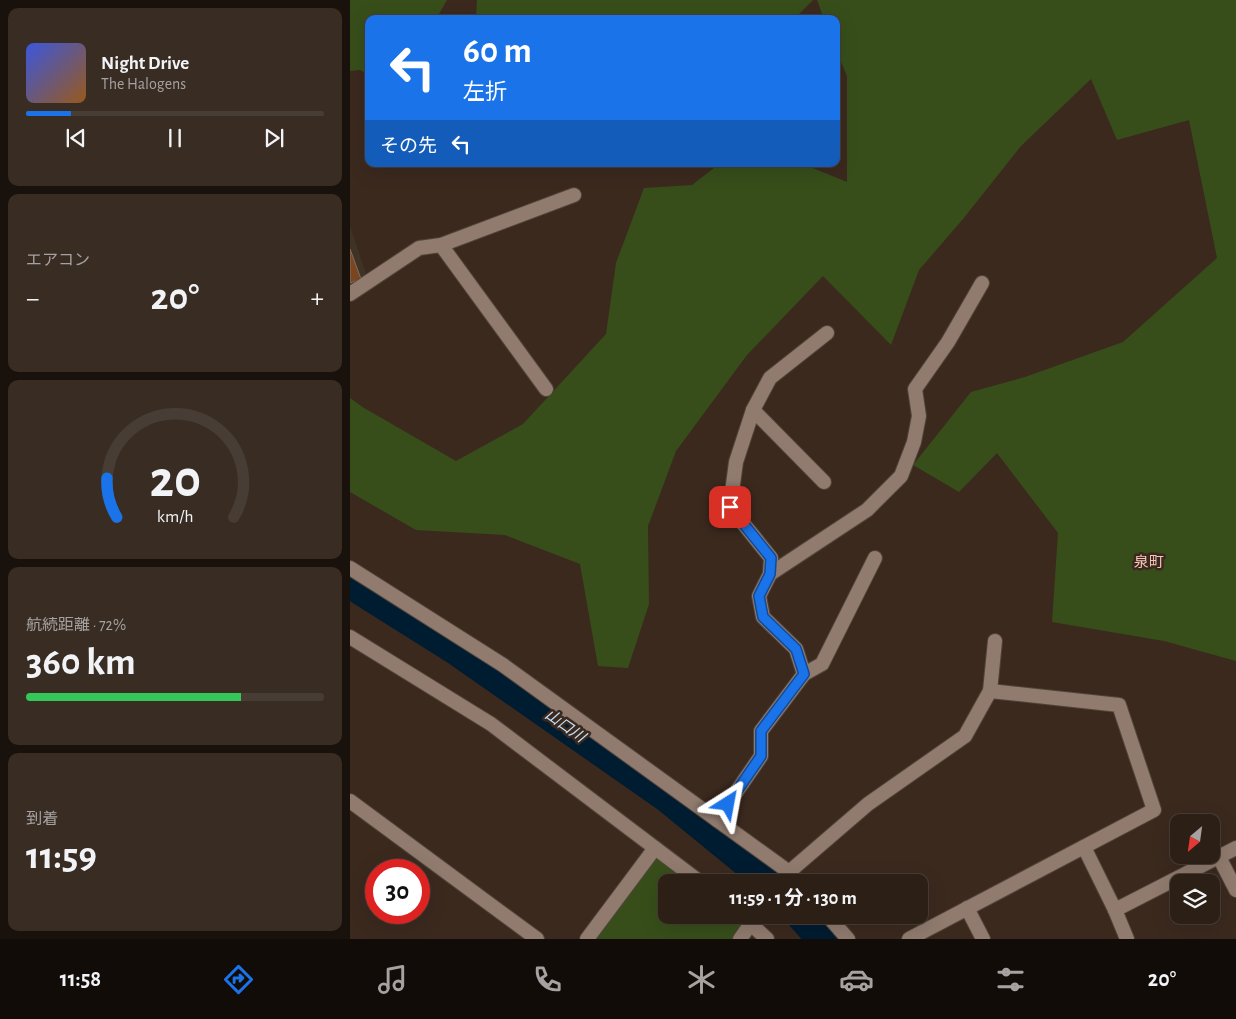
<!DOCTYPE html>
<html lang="ja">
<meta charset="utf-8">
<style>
:root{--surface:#2c1f16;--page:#382c23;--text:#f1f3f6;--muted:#a6a2a1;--line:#483d35;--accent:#1a73e8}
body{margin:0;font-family:"Alegreya Sans","Noto Sans JP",sans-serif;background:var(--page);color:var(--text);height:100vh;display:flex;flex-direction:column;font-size:19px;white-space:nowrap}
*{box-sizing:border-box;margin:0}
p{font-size:16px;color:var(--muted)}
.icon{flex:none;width:28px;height:28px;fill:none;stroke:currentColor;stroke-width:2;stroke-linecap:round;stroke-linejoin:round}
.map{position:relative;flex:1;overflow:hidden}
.panel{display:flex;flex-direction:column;gap:8px;padding:8px;background:#18110c;width:350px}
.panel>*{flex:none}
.hud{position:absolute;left:15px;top:15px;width:475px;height:152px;border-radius:10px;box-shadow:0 5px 20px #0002,0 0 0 1px var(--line);background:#1a73e8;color:#fff;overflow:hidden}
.needle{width:32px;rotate:209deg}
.controls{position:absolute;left:820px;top:814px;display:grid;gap:10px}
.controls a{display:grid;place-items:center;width:50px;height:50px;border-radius:10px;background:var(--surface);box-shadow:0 5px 20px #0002,0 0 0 1px var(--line);font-size:25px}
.speed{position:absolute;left:15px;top:859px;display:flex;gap:10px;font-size:25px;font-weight:700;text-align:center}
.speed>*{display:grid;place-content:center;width:65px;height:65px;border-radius:50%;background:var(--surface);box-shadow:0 5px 20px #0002,0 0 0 1px var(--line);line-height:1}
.speed .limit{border:8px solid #d22;background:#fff;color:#111}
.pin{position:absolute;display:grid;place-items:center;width:42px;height:42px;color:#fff;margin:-21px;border-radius:10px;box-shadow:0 2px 8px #0006}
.me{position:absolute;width:55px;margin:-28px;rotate:34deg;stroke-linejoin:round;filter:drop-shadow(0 0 4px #0008)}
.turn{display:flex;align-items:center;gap:18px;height:105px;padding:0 15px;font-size:22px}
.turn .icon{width:65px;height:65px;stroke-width:2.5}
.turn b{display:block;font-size:35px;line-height:42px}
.then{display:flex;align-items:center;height:48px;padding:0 15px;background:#0003;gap:10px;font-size:19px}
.big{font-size:38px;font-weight:700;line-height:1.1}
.panel .card{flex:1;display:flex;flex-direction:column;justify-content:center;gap:8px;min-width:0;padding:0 18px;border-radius:10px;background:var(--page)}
.panel .dial{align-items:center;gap:0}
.dial svg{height:130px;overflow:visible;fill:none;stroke:var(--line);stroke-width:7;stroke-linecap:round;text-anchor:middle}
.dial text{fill:var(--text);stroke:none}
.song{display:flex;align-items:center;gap:15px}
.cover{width:60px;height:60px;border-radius:8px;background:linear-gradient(135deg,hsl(230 70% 55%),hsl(30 70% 35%))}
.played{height:5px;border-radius:2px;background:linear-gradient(90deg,var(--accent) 15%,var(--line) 15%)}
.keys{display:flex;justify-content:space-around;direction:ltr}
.heat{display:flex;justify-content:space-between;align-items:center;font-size:28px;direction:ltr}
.charge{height:8px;border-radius:4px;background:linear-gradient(90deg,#34c759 72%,var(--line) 0)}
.trip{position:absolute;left:308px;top:874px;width:270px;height:50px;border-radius:10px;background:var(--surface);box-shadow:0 5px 20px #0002,0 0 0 1px var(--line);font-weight:700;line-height:50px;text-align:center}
.dock{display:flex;height:80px;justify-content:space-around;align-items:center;background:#120c09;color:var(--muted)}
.dock .icon{width:35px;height:35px}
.dock .on{color:var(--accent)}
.dock b{font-size:22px;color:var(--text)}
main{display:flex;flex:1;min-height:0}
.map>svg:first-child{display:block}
.education{fill:#3e3324}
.green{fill:#374e1a}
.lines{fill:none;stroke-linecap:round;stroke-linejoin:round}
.river{stroke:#001c30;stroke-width:31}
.building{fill:#794620;stroke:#836e61}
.minor-casing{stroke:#52443a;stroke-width:16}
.minor{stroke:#907b6e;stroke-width:14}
.route-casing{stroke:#114b97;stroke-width:12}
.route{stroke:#1a73e8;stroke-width:9}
.labels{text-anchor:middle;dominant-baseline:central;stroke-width:5;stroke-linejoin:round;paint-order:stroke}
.neighbourhood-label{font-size:15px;fill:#f7c4b9;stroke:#3b291e}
.water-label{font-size:15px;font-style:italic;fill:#c4e2fb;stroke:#3b291e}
</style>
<main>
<section class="panel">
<div class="card">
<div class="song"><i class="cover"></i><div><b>Night Drive</b><p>The Halogens</p></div></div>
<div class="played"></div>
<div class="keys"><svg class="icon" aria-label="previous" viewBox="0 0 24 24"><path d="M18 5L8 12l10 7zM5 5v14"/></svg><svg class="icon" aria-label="pause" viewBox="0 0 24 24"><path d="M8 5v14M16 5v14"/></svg><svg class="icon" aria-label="next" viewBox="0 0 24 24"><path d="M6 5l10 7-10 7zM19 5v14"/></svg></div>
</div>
<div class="card"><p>エアコン</p>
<div class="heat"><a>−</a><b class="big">20°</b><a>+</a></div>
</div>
<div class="card dial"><svg viewBox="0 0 100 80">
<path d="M14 69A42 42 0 1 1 86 69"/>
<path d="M14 69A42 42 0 0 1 8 45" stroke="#1a73e8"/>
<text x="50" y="56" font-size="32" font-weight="700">20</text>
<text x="50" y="72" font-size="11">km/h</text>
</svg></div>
<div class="card"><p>航続距離 · 72%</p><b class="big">360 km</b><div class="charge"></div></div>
<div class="card"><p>到着</p><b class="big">11:59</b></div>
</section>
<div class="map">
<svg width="886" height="939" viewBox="0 0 886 939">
<rect width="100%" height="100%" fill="#3b291e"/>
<polygon class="education" points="0,226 17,277 0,285"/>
<g class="green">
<polygon points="0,0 97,0 86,19 19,19 19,75 10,70 0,71"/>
<polygon points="127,0 463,0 444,19 126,19"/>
<polygon points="467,0 886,0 886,661 814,641 702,622 708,533 647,453 609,492 563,465 621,392 675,377 773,342 867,258 839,120 767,140 741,79 671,146 613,219 569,270 541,345 473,276 397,355 326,451 298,526 299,604 278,668 248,666 230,564 155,535 66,530 0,492 0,398 14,408 106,461 173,424 256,334 266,263 294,188 342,185 369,164 453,164 497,182 497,76 486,50 486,19 474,19"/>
<polygon points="307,857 339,882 316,882 316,915 381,915 393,925 383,939 245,939"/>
</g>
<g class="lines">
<g class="river">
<polyline points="0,583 108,651 317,797 421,882"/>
<polyline points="451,915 472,939"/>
</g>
</g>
<polygon class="building" points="0,249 11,279 0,283"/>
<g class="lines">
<g class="minor-casing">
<g id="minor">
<polyline points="91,245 196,389"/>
<polyline points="0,294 69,248 91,245 224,195"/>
<polyline points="403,410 474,482"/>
<polyline points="0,568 153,665 439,872 448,882"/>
<polyline points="420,574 421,558 380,507 386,462 403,410 420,378 477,333"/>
<polyline points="0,637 141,724 350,882"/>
<polyline points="454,674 472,664 525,558"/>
<polyline points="0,801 187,939"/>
<polyline points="367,820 411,756 411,731 454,674 446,649 413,617 409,596 420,574 517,510 551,476 564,442 569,416 565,389 598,342 632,283"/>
<polyline points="734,847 765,910 886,848"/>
<polyline points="869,857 886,890"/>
<polyline points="431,882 439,872 518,804 615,736 640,691 645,641"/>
<polyline points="617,908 633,939"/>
<polyline points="765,910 777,939"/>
<polyline points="391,915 417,939"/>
<polyline points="477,915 498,939"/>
<polyline points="237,939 305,848"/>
<polyline points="390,939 407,915"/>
<polyline points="559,939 804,810 769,705 640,691"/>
</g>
</g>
<use href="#minor" class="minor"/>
</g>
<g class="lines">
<g class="route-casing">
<polyline id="route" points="378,804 411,756 411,731 454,674 446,649 413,617 409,596 420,574 421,558 380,507"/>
</g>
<use href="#route" class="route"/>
</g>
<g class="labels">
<g class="neighbourhood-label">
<text x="799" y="562">泉町</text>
</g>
<g class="water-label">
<text transform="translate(215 726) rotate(35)">山口川</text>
</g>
</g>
</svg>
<div class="controls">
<a><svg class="needle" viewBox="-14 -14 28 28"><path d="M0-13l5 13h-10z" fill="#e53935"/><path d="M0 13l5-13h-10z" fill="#a6a2a1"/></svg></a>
<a><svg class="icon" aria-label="layers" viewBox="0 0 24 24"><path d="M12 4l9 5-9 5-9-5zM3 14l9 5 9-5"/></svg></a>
</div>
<div class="speed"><div class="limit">30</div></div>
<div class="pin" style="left:380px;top:507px;background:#d93025"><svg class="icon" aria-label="arrive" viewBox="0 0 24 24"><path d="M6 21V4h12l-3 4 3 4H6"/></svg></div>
<svg class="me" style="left:378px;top:804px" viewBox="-20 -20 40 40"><path d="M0-17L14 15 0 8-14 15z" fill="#1a73e8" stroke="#fff" stroke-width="4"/></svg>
<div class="trip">11:59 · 1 分 · 130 m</div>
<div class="hud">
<div class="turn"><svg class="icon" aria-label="left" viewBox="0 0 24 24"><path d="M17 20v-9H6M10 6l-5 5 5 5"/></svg><div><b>60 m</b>左折</div></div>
<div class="then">その先<svg class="icon" aria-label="left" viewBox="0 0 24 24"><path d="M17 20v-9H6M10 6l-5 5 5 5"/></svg></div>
</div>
</div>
</main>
<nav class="dock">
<b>11:58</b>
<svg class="icon on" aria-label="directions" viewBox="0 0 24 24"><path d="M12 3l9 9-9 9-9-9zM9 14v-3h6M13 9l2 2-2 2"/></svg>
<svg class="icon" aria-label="music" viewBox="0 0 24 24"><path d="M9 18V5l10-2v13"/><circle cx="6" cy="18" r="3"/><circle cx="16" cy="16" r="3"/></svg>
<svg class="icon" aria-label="phone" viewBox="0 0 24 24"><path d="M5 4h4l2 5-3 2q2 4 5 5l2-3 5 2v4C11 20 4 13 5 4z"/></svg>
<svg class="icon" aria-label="climate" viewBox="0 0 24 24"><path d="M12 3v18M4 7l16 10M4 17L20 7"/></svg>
<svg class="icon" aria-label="car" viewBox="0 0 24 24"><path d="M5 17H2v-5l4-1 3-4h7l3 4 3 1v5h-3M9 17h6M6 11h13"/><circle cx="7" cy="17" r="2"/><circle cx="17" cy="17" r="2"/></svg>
<svg class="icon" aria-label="filters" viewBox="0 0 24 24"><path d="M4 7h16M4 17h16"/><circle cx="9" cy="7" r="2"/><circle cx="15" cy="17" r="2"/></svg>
<b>20°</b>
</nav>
